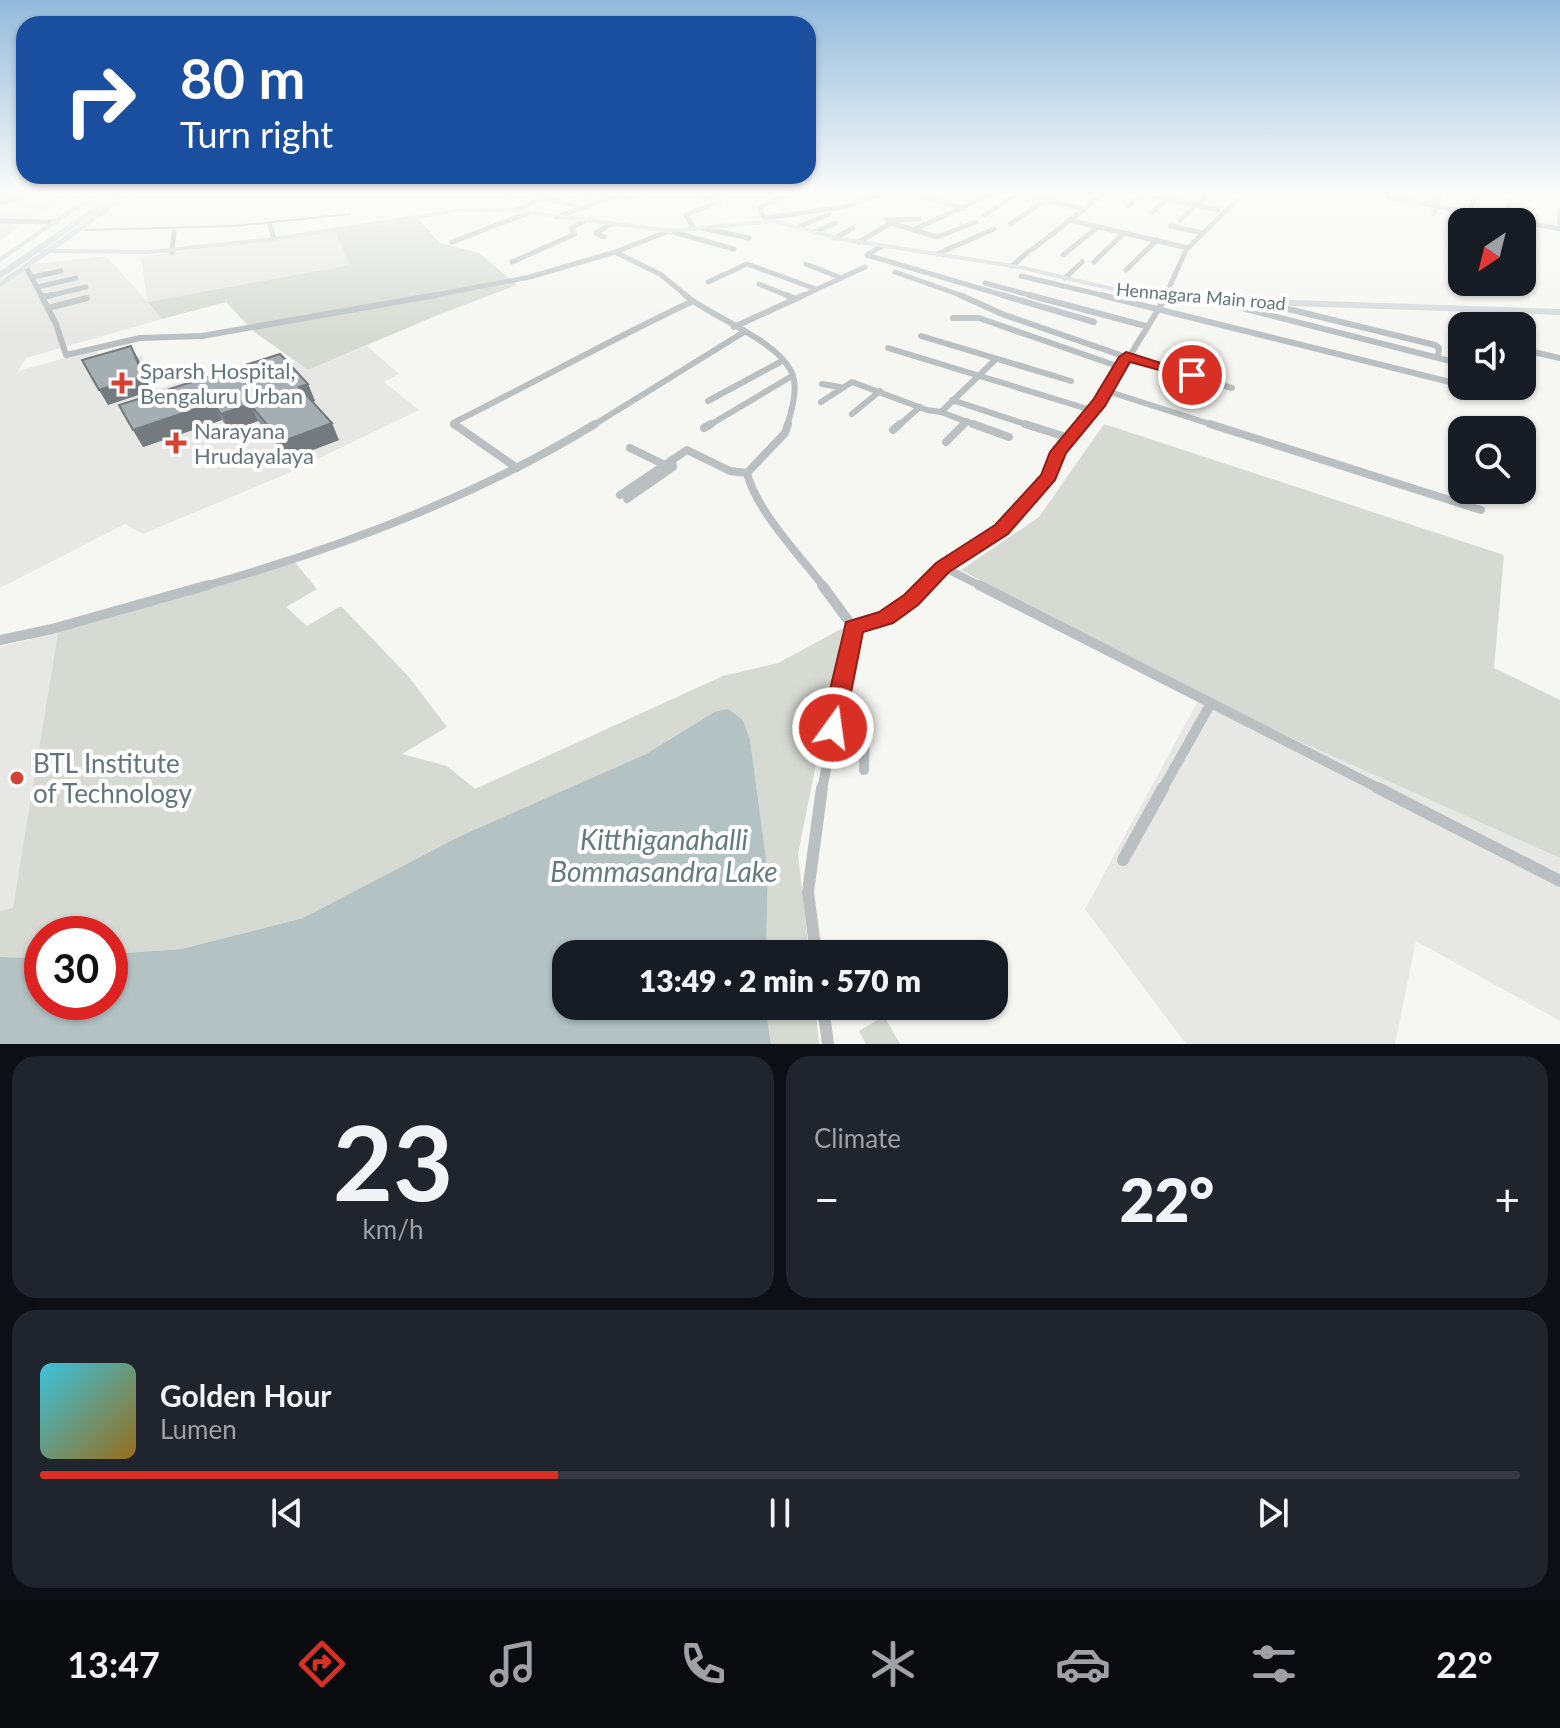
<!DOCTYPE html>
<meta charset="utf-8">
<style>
:root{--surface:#171b24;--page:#20242c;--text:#f1f3f6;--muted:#9ea1a6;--line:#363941;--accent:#d93025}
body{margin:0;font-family:Lato,sans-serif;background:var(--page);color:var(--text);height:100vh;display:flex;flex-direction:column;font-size:30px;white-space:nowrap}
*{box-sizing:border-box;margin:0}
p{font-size:26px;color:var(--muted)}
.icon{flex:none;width:44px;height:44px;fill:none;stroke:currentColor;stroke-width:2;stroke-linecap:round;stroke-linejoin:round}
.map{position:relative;height:1044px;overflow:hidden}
.details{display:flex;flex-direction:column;gap:12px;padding:12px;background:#0d0f14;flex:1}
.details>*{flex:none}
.guide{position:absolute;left:16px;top:16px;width:800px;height:168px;border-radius:24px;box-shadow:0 2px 6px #0004;background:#1a4fa0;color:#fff;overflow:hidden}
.needle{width:52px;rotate:215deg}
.controls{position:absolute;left:1448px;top:208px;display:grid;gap:16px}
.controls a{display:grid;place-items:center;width:88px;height:88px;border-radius:16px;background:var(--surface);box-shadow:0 2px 6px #0004;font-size:40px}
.speed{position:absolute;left:24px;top:916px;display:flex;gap:16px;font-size:40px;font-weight:700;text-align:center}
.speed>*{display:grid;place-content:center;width:104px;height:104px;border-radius:50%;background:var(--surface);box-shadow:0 2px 6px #0004;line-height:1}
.speed .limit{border:12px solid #d22;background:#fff;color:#111}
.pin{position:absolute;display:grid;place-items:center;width:68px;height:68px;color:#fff;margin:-34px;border:4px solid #fff;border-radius:50%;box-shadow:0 2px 8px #0007}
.me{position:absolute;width:88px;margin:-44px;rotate:14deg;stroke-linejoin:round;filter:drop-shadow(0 0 6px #0008)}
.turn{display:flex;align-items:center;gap:28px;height:168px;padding:0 32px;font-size:36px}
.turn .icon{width:104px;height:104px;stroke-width:2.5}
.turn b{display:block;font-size:56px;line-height:68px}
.big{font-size:60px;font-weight:800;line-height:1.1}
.details .widget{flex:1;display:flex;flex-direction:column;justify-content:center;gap:12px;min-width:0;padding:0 28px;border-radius:24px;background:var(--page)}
.details .dial{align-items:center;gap:0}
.dial b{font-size:104px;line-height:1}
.song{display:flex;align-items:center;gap:24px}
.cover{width:96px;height:96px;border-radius:12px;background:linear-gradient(135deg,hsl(190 70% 55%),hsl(40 70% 35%))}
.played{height:8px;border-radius:4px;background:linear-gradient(90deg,var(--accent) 35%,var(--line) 35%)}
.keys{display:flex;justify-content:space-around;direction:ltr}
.heat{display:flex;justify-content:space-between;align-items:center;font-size:44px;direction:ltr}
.details .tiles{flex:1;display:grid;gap:12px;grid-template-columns:1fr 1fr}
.widget:last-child{grid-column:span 2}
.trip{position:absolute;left:552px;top:940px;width:456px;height:80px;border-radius:24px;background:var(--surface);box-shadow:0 2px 6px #0004;font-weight:800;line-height:80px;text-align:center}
.menu{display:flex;height:128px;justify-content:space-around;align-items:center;background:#090b0e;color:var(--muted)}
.menu .icon{width:56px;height:56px}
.menu .selected{color:var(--accent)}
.menu b{font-size:36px;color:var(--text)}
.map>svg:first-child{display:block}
.built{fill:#e7e7e6}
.green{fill:#d6dad2}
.water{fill:#b4c2c4}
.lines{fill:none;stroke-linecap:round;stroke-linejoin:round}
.stream{stroke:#b4c2c4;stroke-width:2}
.street-far4{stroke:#bac0c2;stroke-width:5}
.street-far3{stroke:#bac0c2;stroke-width:6}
.street-far2{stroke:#bac0c2;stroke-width:8}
.street-far1{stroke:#bac0c2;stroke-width:10}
.street{stroke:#bac0c2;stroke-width:12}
.secondary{fill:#d4d8da;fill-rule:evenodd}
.highway{fill:#d4d8da;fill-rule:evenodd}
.wall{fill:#8e9699}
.shaded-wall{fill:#747a7d}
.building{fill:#a5aeb2;stroke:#747a7d;stroke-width:2}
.route{fill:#d93025;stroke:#8d1f18;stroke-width:2}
.poi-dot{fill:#d54234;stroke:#fff;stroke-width:3}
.labels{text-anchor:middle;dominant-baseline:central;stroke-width:8;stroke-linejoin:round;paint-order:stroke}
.far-street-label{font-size:18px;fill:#63757c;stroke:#fff}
.poi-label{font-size:22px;fill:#63757c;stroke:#fff;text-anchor:start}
.near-poi-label{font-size:26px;fill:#63757c;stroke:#fff;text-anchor:start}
.near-water-label{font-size:28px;font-style:italic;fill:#637b7e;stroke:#fff}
</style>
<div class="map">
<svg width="1560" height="1044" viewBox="0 0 1560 1044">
<rect width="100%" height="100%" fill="#f6f6f3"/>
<g class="built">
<polygon points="29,193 69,193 0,241 0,195"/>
<polygon points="335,231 349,265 149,302 162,319 26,358 18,371 97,349 100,364 142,356 158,389 189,379 197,384 296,362 308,370 367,346 399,374 384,382 419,410 284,475 143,534 125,524 0,588 0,284 27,265 106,256 147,301 141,257"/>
<polygon points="58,632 13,909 0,911 0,647"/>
<polygon points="1200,697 1560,858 1560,1021 1416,941 1395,1044 1186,1044 1085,909"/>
</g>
<g class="green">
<polygon points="418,219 440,243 479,253 517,285 438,315 308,370 253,331 226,302 162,319 148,302 349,265 335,231"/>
<polygon points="1104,424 1504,555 1494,668 1560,700 1560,858 1200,697 961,570 1039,517"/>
<polygon points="294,561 317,589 286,607 307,626 341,606 408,676 447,727 402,754 447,766 475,789 723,676 778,663 843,628 798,854 809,954 766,954 768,873 750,739 743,720 714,712 646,754 460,836 303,918 181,949 110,954 110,934 42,934 42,958 0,957 0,911 13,908 58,632"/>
<polygon points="765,1006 815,1006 819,1044 771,1044"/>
<polygon points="884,1016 900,1044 866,1044 859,1031"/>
</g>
<polygon class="water" points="728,709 743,720 750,739 768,873 766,954 566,954 566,1006 765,1006 771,1044 0,1044 0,957 42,958 42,1002 110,1002 110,954 181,949 303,918 460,836 646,754 714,712"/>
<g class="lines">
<polyline class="stream" points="85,230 234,226 350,214"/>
<g class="street-far4">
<polyline points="579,193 587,196 599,193"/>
<polyline points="915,193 964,209"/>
<polyline points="1017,193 1083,209"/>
<polyline points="1139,193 1218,210"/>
<polyline points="1366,193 1374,194"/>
<polyline points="0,197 3,196"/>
<polyline points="542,197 578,206"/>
<polyline points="1388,197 1560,229"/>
<polyline points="0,203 32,193"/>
<polyline points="1128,206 1143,194"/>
<polyline points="1560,210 1560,229"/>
<polyline points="515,211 554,193"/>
<polyline points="1469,212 1474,198"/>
<polyline points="1151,213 1174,193"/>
<polyline points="1434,214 1441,193"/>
<polyline points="984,215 1018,193"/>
<polyline points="557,217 619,195 624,198 643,193"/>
<polyline points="765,218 843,207 884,193"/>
<polyline points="766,220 760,209 762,206 790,193"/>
<polyline points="887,220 919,219"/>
<polyline points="1069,220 1188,248"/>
<polyline points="1180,220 1209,193"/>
<polyline points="0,221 57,222"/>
<polyline points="1506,221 1511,199"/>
<polyline points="1010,224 1056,193"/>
<polyline points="270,225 274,239"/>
<polyline points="1171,226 1203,233"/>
<polyline points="798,227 829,214"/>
<polyline points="702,228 749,238"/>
<polyline points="694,229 686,215 719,201 699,195"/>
<polyline points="915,229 994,193"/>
<polyline points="815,232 835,223"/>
<polyline points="604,237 596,233 611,224"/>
<polyline points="835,238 853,228"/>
<polyline points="452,242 528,213"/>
<polyline points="859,242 891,223 937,237 976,222"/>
<polyline points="882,246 867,255 1009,297"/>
<polyline points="1033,249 1105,193"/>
<polyline points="172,252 174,232"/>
<polyline points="937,254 994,229"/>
<polyline points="1063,255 1098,227"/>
<polyline points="512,262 575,234 571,228 584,221"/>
<polyline points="1094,262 1124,233"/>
<polyline points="806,264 841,278"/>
<polyline points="1012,266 1029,251"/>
<polyline points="26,267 42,297"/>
<polyline points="1126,270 1157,240"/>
<polyline points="895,272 966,297"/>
<polyline points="1021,276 1110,297"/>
<polyline points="33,277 61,271"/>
<polyline points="1065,278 1082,262"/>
<polyline points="708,282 747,264 816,289"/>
<polyline points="985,283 1037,297"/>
<polyline points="759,284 791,297"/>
<polyline points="38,287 76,278"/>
<polyline points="44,297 86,287"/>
<polyline points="425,297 530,277 615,252"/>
<polyline points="688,297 660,274 615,252 669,231 734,249"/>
<polyline points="800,297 865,267"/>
<polyline points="1165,297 1186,250 1243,194"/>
</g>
<g class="street-far3">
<polyline points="41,295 56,324 66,355 140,338 202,336 436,295"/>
<path d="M685,295C713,318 775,339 791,371C799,386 792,410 787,426"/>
<polyline points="786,295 796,299"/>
<polyline points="960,295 1002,314 1126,357 1232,388"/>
<polyline points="1002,295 1094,322"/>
<polyline points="1029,295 1146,326"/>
<polyline points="1101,295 1462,385"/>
<polyline points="43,297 52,295"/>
<polyline points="1202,298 1462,364"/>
<polyline points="1263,303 1435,345 1439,348 1438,356"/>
<polyline points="48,308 87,298"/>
<polyline points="953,318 979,318 1120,367"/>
<polyline points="734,327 804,295"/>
<polyline points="921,336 1071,381"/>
<polyline points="888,348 1091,410"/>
<polyline points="1527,359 1533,352 1560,358"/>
<polyline points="822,384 840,387"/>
<polyline points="1466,386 1476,386"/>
<polyline points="1107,391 1216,426"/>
<polyline points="952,400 1031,426"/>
<polyline points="708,401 782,361"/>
<polyline points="821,402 852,382 927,410 941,412 996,359"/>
<polyline points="941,412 978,426"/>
<polyline points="852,414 880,391"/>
<path d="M455,426V422C535,382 612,339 693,301"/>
<polyline points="592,426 744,332"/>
<polyline points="708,426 792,376"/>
<polyline points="898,426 920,407"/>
<polyline points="962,426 967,421"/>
<polyline points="1079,426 1110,388 1167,295"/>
</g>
<g class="street-far2">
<polyline points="454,424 517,468"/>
<path d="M788,424L785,433L747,473C756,510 800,556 824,587"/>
<polyline points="973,424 1009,437"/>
<polyline points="1025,424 1069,438"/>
<polyline points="1210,424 1481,510"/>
<polyline points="704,428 711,424"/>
<polyline points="893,430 900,424"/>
<polyline points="946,442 964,424"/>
<polyline points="630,448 665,465"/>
<polyline points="620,495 687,450 730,471 747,473"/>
<polyline points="627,499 673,467 672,460"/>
<polyline points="943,567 983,587"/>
<path d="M201,587C337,549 474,498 595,424"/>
<polyline points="923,587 943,567 1002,529 1049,476 1058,452 1081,424"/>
</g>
<g class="street-far1">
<path d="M822,585L853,627C883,618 903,608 925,585"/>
<polyline points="979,585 1382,790"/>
<polyline points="0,640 52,629 208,585"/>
<polyline points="864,770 865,725"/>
<polyline points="822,790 853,627"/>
<polyline points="1162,790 1210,705"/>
</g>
<g class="street">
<polyline points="1378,788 1560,881"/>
<polyline points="1123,860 1163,788"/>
<polyline points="816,954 808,892 822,788"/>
<polyline points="823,1006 828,1044"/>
</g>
<g class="secondary">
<polygon points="93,193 101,193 0,262 0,257"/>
<polygon points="125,193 133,193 56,249 149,250 274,237 456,209 510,208 669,229 774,219 841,237 1019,265 1113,287 1156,293 1262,299 1560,309 1560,315 1262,305 1156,297 1113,291 1019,269 840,241 774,223 669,233 510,212 456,213 274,241 149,254 50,253 0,287 0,281 40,253 35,253 35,249 46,249"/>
</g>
<polygon class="highway" points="115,193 125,193 0,279 0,271"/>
</g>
<polygon class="wall" points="308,384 315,401 313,402 339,440 289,459 258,421 230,431 222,420 143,447 119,405"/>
<g class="shaded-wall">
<polygon points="131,346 139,360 151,391 108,405 99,390"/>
<polygon points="308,384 315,401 306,404 299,387"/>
<polygon points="213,403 222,420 143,447 133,430"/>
<polygon points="250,404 258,421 230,431 221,414"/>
<polygon points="332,423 339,440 289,459 281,442"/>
</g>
<g class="building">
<polygon points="131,346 143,376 99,390 82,360"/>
<polygon points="280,354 308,384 299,387 332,423 281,442 250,404 221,414 213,403 133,430 119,405"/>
</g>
<linearGradient id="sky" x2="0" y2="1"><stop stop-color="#93bada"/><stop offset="0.57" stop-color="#fbfbfa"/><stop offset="1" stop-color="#fbfbfa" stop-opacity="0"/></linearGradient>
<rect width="1560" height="339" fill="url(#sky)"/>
<polygon class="route" points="1126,352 1199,375 1192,379 1130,362 1105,406 1066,453 1055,480 1008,534 949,572 918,605 893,623 863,632 844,728 841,735 833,738 825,735 821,728 846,622 879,612 904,595 936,563 995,525 1041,475 1050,452 1093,400 1119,357"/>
<g class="poi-dot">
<path d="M118 371h8v8h8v8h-8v8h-8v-8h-8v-8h8z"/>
<path d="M172 431h8v8h8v8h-8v8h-8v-8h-8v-8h8z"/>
<circle cx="17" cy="778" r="8"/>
</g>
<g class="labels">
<g class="far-street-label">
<text transform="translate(1201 296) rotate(5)">Hennagara Main road</text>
</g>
<g class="poi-label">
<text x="140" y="370">Sparsh Hospital,<tspan x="140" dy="25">Bengaluru Urban</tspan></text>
<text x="194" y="430">Narayana<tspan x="194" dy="25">Hrudayalaya</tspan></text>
</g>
<g class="near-poi-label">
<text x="33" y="763">BTL Institute<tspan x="33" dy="30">of Technology</tspan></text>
</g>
<g class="near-water-label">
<text x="664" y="839">Kitthiganahalli<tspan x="664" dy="32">Bommasandra Lake</tspan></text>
</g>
</g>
</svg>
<div class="controls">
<a><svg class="needle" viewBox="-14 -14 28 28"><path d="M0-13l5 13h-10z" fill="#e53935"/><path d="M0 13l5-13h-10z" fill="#9ea1a6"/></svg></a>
<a><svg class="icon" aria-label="sound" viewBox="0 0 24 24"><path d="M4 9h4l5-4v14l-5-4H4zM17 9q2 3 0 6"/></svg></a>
<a><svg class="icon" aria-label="search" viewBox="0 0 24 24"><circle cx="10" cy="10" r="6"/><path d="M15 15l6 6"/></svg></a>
</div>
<div class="speed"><div class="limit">30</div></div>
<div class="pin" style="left:1192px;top:375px;background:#d93025"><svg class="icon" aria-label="arrive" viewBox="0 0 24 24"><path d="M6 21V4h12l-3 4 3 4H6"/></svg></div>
<svg class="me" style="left:833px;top:728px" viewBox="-20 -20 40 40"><circle r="17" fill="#d93025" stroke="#fff" stroke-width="3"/><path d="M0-11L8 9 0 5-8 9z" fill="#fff"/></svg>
<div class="trip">13:49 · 2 min · 570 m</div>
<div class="guide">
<div class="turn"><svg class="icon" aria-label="right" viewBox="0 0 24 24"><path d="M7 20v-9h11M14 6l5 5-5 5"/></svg><div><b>80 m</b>Turn right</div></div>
</div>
</div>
<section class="details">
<div class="tiles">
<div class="widget dial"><b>23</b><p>km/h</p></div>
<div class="widget"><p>Climate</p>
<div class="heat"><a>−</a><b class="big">22°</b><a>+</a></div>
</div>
<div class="widget">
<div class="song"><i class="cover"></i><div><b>Golden Hour</b><p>Lumen</p></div></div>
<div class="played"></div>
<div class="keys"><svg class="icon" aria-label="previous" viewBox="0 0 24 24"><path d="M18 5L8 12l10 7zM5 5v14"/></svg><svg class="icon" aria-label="pause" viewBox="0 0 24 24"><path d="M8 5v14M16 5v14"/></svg><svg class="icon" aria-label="next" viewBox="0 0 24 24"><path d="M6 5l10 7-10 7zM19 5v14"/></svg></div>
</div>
</div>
</section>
<nav class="menu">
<b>13:47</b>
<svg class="icon selected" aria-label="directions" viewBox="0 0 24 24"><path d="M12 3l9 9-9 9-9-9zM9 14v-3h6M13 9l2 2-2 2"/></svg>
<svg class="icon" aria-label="music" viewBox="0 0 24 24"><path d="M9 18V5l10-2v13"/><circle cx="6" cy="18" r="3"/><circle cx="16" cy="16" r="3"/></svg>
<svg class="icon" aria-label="phone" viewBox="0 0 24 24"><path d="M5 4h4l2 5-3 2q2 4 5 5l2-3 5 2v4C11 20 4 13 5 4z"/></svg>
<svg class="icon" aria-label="climate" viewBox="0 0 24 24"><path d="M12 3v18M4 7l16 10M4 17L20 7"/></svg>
<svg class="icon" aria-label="car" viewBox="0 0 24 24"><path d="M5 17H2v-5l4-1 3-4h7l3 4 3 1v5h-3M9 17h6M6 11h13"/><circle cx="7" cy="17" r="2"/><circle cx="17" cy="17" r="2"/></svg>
<svg class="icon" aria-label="filters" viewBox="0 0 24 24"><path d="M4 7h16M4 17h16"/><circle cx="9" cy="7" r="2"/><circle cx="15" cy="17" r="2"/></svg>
<b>22°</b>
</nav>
